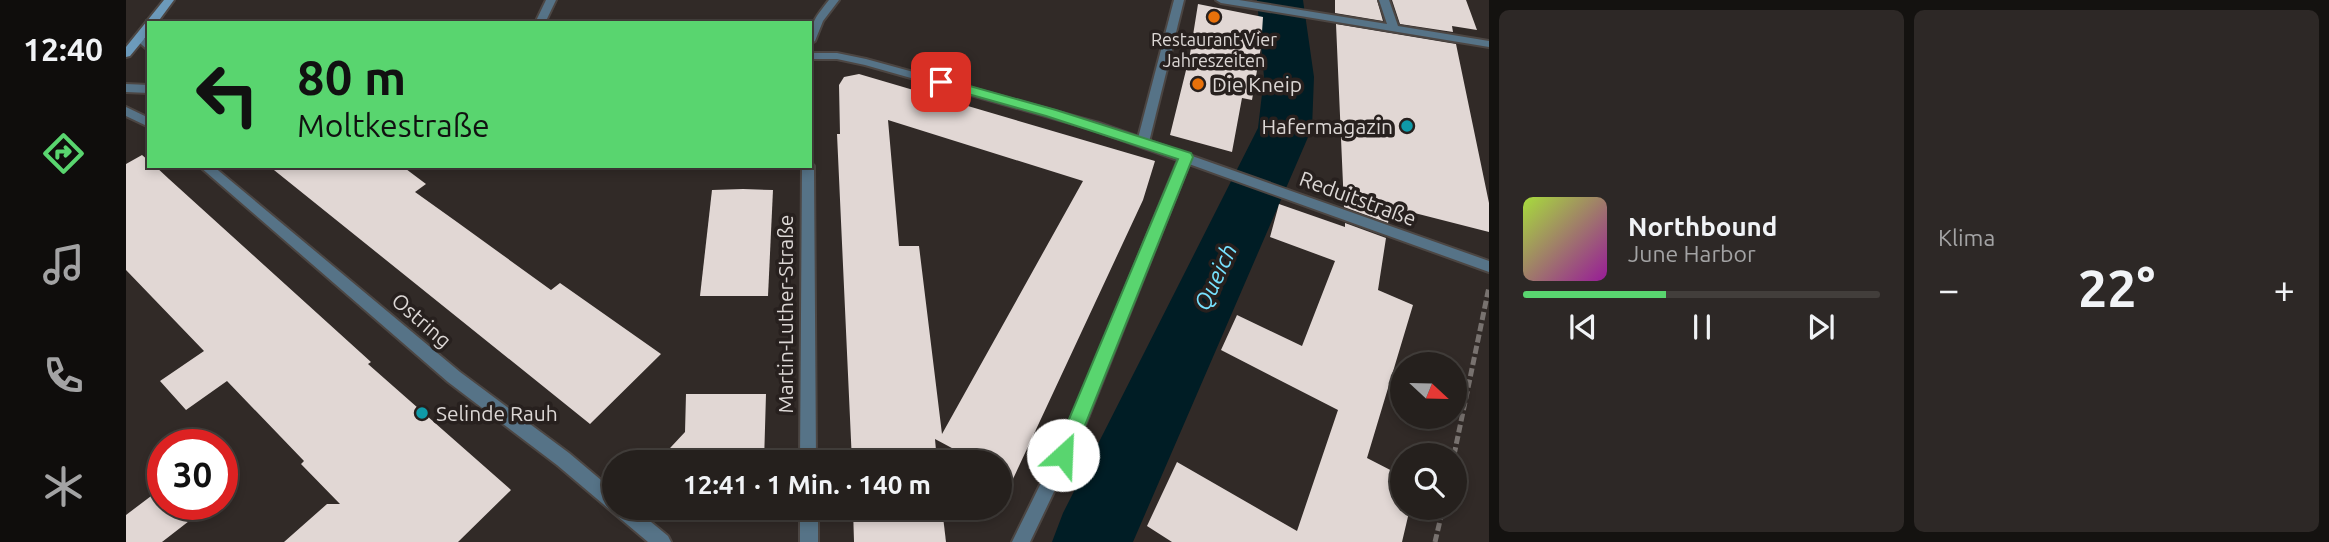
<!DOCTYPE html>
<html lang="de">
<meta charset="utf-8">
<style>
:root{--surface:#25201d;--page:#2d2826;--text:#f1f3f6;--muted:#a3a3a4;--line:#423e3b;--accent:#59d56f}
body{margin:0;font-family:Ubuntu,sans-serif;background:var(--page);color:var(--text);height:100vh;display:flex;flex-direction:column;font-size:26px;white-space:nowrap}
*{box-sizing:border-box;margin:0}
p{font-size:23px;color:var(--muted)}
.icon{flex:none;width:38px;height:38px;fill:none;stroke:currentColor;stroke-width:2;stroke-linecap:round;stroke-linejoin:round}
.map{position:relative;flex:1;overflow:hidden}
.details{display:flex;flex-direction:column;gap:10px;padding:10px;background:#141210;width:840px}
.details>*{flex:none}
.top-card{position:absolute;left:21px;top:21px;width:665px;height:147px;border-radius:0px;box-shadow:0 4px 10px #0003,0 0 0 2px var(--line);background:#59d56f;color:#111;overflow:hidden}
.needle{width:46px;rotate:112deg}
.buttons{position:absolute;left:1264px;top:352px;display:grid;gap:14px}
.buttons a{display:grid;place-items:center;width:77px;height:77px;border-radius:50%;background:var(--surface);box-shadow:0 4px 10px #0003,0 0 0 2px var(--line);font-size:35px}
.speed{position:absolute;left:21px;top:429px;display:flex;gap:14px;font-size:35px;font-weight:700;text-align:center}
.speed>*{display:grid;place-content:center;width:91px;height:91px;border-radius:50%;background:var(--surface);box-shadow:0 4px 10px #0003,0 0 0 2px var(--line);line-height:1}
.speed .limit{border:10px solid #d22;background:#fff;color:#111}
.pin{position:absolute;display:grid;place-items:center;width:60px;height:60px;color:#fff;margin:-30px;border-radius:14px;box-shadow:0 4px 10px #0006}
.me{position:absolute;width:77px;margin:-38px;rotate:25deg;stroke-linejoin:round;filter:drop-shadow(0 0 5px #0008)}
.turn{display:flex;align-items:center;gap:24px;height:147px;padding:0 35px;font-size:32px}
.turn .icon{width:91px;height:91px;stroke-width:2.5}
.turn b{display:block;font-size:49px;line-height:60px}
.big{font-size:52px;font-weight:700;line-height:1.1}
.details .tile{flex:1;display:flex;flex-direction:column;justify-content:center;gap:10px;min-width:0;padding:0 24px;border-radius:10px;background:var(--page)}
.song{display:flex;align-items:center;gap:21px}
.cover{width:84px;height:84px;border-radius:10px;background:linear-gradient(135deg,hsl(80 70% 55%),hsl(300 70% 35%))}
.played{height:7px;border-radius:4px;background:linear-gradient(90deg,var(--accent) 40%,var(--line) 40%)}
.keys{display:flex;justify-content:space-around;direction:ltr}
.heat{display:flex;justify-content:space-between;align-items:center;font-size:38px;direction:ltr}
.details .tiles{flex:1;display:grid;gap:10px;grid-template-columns:repeat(2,1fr)}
.trip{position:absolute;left:476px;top:450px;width:410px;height:70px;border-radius:35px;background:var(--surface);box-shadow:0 4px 10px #0003,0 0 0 2px var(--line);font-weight:700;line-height:70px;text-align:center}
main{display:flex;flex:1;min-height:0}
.tab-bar{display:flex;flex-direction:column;width:126px;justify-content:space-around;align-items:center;background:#0f0d0c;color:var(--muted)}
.tab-bar .icon{width:49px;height:49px}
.tab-bar .selected{color:var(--accent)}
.tab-bar b{font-size:32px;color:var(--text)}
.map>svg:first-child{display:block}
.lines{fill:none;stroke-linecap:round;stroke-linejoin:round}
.river{fill:#001d25;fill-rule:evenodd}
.building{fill:#e1d7d4;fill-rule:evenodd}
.pedestrian-casing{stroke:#4c4643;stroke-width:4}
.minor-casing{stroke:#4c4643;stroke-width:4}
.secondary-casing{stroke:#4c4643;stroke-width:4}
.path{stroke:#78726f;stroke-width:5;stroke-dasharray:8 3.5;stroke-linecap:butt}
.pedestrian{fill:#567387;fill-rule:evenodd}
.minor{fill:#567387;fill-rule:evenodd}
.secondary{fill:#6c9abb;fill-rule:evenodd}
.route{fill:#59d56f;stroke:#3a8a48;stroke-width:2}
.food-dot{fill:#e8710a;stroke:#27201e;stroke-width:2.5}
.culture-dot{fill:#0f9aa8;stroke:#27201e;stroke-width:2.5}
.labels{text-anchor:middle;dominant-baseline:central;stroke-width:7;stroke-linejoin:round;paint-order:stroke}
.far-poi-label{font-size:18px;fill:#dcd7d5;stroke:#27201e}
.poi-label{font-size:21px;fill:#dcd7d5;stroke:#27201e;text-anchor:start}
.street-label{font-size:21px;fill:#dcd7d5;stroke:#27201e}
.water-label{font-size:23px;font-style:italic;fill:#77e2ff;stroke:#27201e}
</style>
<main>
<nav class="tab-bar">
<b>12:40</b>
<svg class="icon selected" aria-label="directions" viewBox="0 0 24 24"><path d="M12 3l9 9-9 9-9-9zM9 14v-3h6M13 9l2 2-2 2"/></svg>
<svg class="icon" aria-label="music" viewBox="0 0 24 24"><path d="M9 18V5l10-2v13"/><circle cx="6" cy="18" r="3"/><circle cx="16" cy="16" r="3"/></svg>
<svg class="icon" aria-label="phone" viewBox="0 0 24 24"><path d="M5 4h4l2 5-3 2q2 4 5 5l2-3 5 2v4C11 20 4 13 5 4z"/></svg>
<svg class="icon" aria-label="climate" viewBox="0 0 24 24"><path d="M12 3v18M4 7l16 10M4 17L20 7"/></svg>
</nav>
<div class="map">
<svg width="1363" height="542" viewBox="0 0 1363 542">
<rect width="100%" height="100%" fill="#312a27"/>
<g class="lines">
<polygon class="river" points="1131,0 1177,0 1188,77 1186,128 1007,542 926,542 937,513 1132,128 1138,77"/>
</g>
<g class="building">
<polygon points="1209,0 1251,0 1257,21 1209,13"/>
<polygon points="1266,0 1340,0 1351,30 1326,26 1327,32 1274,24"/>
<polygon points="1072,4 1137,17 1135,47 1126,100 1116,98 1106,152 1044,135 1064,54"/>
<polygon points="1210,24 1330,44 1363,203 1363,232 1265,207 1262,223 1218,207"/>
<path d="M733,74L1029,161L1017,200L873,509V462H852L809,439L811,462H726L711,134H714L713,85L718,77ZM762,120L957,181L816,434L793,246H773Z"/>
<polygon points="16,155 23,161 23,166 29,166 43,179 245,362 242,364 385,490 332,542 158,542 201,504 214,504 175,464 178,461 101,381 60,410 34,381 78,351 0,270 0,164"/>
<polygon points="143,166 276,166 300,184 289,192 331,222 425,290 434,283 535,354 464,424"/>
<polygon points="617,189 647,190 642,296 574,296 586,190"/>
<polygon points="1153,204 1219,227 1219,223 1260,238 1252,290 1287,305 1241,458 1276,476 1276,508 1284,508 1276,542 1046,542 1021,526 1051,462 1171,531 1212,410 1095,350 1111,315 1176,346 1209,261 1144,237"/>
<polygon points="560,394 640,394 638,462 531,462 559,432"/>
<polygon points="37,487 37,504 85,504 36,542 0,542 0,515"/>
<polygon points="727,508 816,508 820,542 728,542"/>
</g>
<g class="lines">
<g class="pedestrian-casing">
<polygon id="pedestrian" points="1048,0 1058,0 1023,142 1017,146 1011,142"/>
</g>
<g class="minor-casing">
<g id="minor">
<polygon points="420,0 430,0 419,23 409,23"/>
<path d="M703,0H713L697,21L689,41L684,44C684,22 690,17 703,0Z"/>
<polygon points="1090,0 1113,0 1261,24 1253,0 1263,0 1272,26 1363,41 1363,47 1095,3"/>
<polygon points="13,35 23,42 23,51 8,38"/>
<polygon points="684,53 711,53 740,59 973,123 1363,261 1363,272 1063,164 956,433 904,542 886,542 941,430 1052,160 965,129 739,65 711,59 684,59"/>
<polygon points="0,84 23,85 23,93 0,92"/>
<polygon points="0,107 23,118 23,127 0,116"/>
<polygon points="684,162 688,166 690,462 674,462 676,166 684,166"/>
<polygon points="73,166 87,166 334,372 443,453 488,491 488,508 508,508 542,536 545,542 522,542 431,465 322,382"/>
<rect x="674" y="508" width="18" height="34"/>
</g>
</g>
<g class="secondary-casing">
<polygon id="secondary" points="38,0 48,0 31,23 23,23 23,33 4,56 0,57 0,47"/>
</g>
<g class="path">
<polyline points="1328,455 1363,287"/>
<polyline points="1309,542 1317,508"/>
</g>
<use href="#pedestrian" class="pedestrian"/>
<use href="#minor" class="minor"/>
<use href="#secondary" class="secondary"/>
</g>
<polygon class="route" points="815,78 930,110 1065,153 1067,157 947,455 944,461 937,464 931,461 928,455 1052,159 920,116 810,85 808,82"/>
<g class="food-dot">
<circle cx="1088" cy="17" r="7"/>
<circle cx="1072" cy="84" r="7"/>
</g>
<g class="culture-dot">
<circle cx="1281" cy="126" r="7"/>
<circle cx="296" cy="413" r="7"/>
</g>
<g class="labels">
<g class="far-poi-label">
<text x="1088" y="39">Restaurant Vier<tspan x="1088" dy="21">Jahreszeiten</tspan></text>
</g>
<g class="poi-label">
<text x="1086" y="84">Die Kneip</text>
<text x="1267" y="126" text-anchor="end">Hafermagazin</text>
<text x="310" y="413">Selinde Rauh</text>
</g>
<g class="street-label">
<text transform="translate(1232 198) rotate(20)">Reduitstraße</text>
<text transform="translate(659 314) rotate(-90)">Martin-Luther-Straße</text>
<text transform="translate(296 320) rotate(41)">Ostring</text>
</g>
<g class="water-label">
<text transform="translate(1089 277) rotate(-65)">Queich</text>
</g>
</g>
</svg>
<div class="buttons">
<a><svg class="needle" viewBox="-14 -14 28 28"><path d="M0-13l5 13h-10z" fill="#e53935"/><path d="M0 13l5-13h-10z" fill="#a3a3a4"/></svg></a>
<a><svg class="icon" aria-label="search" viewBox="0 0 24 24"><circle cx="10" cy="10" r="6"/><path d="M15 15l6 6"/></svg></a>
</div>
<div class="speed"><div class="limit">30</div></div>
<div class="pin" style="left:815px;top:82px;background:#d93025"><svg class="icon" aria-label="arrive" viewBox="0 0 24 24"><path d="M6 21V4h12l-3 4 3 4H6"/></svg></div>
<svg class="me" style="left:937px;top:455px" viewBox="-20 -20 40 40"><circle r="19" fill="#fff"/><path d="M0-13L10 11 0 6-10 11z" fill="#59d56f"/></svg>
<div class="trip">12:41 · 1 Min. · 140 m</div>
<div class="top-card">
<div class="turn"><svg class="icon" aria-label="left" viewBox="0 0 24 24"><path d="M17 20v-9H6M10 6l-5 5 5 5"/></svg><div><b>80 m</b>Moltkestraße</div></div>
</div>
</div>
<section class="details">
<div class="tiles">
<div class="tile">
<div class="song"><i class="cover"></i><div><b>Northbound</b><p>June Harbor</p></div></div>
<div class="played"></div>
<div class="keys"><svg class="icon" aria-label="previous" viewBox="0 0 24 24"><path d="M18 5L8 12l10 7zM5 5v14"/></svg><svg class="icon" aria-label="pause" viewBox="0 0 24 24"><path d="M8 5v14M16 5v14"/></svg><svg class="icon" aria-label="next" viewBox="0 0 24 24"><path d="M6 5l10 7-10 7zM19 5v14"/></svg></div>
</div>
<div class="tile"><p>Klima</p>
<div class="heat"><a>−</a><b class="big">22°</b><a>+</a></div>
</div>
</div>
</section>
</main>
